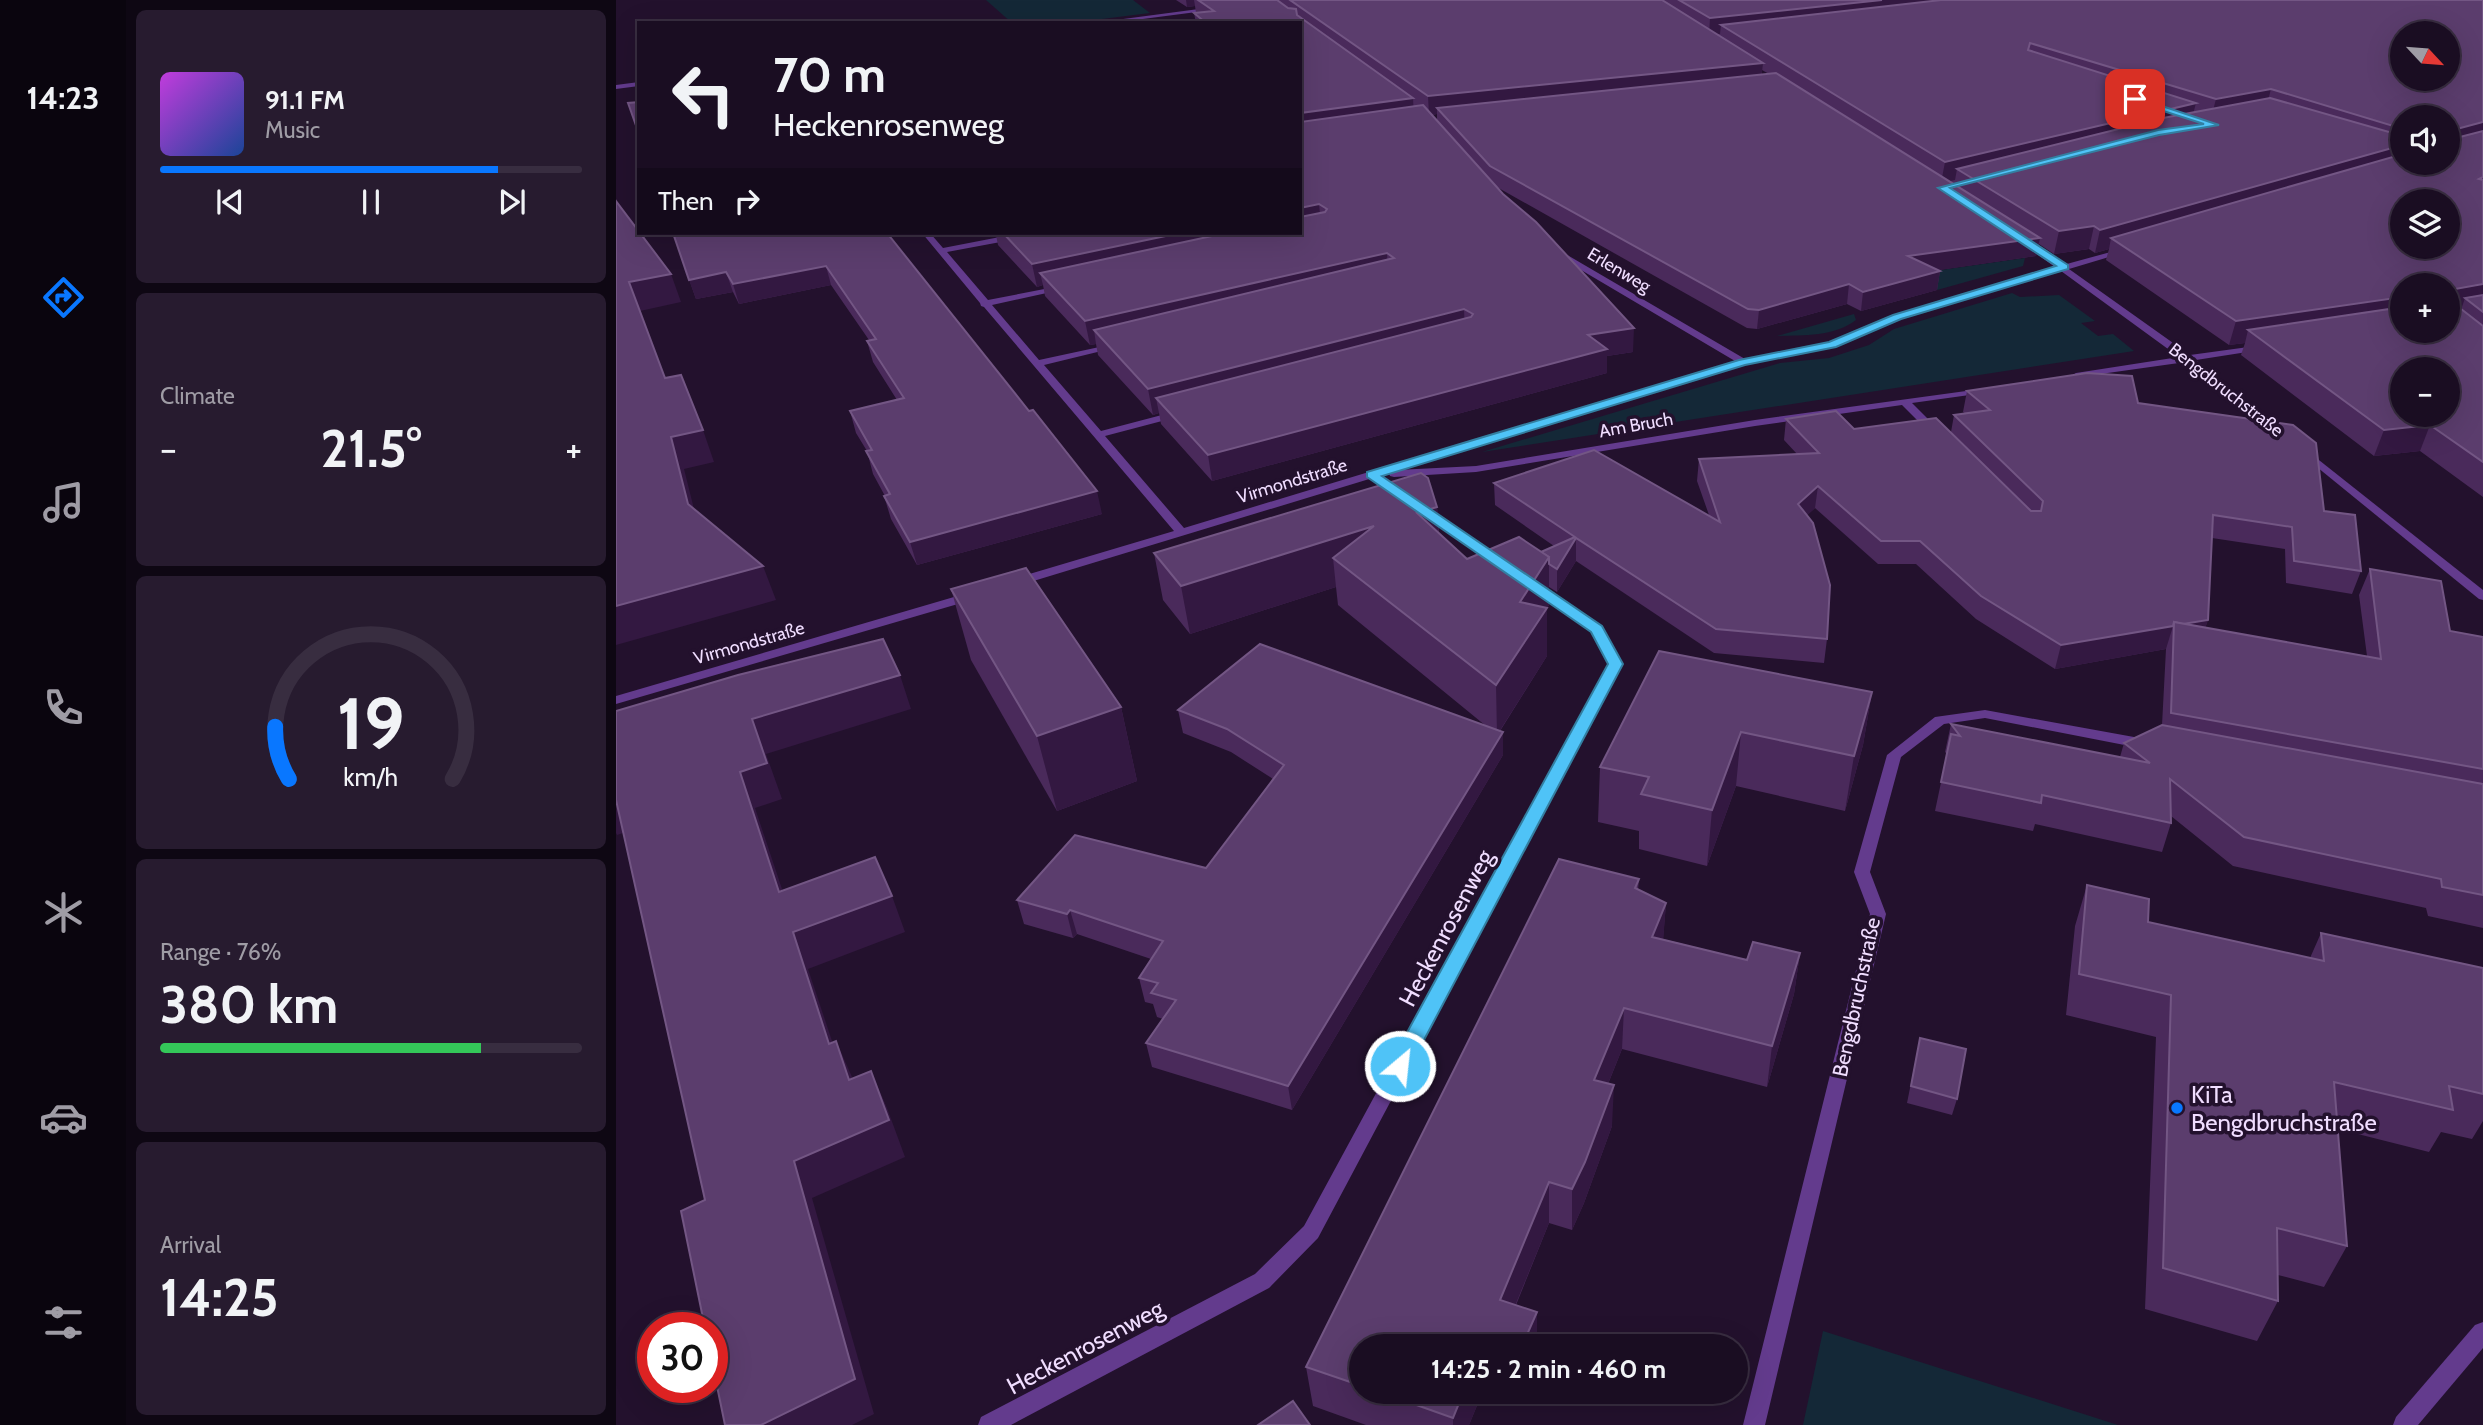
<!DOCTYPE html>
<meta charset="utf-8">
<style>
:root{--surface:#1a0d22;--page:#271b2f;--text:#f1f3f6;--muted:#9f9ca5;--line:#382d40;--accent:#0977ff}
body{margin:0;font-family:Cabin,sans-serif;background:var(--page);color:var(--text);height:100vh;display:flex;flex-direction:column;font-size:26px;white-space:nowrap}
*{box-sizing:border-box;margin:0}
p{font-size:23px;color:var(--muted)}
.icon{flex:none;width:38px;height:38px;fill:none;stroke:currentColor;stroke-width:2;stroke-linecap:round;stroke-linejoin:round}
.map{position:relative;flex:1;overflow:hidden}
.drawer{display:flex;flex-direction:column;gap:10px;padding:10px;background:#0e0713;width:490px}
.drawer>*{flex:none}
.hud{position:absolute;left:21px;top:21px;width:665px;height:214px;border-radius:0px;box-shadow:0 7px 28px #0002,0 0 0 2px var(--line);background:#1a0d22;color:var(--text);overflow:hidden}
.needle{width:46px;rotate:116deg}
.controls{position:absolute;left:1774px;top:21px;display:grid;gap:14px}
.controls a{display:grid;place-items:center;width:70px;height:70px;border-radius:50%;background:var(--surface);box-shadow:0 7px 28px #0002,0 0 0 2px var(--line);font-size:35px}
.speed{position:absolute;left:21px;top:1312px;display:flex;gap:14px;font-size:35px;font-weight:700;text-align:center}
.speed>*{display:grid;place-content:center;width:91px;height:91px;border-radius:50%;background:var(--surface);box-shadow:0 7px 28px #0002,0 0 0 2px var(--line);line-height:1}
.speed .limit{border:10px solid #d22;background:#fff;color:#111}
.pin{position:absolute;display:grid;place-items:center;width:60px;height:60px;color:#fff;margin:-30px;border-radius:14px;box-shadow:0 4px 10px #0006}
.me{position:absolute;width:77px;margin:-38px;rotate:28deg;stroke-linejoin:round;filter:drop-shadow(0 0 5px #0008)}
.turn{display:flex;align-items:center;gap:24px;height:147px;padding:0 21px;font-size:32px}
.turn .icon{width:91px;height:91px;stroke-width:2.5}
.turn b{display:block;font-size:49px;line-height:60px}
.then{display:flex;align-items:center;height:66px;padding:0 21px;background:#0003;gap:14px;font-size:26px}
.big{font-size:52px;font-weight:700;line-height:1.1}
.drawer .card{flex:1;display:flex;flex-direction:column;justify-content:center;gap:10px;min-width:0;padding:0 24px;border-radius:10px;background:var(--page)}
.drawer .dial{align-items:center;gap:0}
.dial svg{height:182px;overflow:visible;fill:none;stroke:var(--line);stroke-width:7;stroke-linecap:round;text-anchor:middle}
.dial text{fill:var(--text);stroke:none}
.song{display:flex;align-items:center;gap:21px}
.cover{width:84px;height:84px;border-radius:10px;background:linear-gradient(135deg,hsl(290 70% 55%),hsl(220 70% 35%))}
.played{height:7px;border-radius:4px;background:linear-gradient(90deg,var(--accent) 80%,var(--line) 80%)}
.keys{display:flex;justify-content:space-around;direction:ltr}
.heat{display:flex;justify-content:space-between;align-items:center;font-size:38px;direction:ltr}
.charge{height:10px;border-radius:5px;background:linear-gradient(90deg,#34c759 76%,var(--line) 0)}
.trip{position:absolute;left:733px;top:1334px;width:399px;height:70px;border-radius:35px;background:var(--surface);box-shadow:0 7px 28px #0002,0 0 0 2px var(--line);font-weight:700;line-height:70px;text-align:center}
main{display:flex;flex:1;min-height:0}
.dock{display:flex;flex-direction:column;width:126px;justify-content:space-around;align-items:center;background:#0a050e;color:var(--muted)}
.dock .icon{width:49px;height:49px}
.dock .on{color:var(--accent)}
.dock b{font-size:32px;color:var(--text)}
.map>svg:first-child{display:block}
.green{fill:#142837}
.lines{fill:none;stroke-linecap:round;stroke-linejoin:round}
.street{fill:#633b8d;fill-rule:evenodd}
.wall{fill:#4a2a5b;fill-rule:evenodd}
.shaded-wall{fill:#331841}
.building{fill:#5b3d6d;stroke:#735684;stroke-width:2;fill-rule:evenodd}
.route{fill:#4fc3f7;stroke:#337fa1;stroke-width:2}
.poi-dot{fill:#0977ff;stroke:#23112d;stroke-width:2.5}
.labels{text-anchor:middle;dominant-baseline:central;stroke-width:7;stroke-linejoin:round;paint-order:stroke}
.far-street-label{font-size:18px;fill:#f0ddff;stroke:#23112d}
.street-label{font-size:21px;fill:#f0ddff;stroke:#23112d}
.near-street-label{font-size:24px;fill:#f0ddff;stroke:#23112d}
.near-poi-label{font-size:24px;fill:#f0ddff;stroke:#23112d;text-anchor:start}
</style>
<main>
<nav class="dock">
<b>14:23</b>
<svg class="icon on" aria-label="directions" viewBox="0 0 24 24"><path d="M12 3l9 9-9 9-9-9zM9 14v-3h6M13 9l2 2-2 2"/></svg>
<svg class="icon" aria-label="music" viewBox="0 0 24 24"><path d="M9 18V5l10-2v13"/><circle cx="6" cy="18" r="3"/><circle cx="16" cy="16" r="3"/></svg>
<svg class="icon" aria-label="phone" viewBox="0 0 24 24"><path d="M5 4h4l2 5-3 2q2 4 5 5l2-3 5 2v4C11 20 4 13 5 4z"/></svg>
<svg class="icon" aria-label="climate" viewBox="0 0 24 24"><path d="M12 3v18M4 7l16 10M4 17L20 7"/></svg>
<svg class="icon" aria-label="car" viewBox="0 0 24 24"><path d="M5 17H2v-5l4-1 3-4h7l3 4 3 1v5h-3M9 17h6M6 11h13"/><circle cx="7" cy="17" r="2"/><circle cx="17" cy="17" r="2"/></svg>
<svg class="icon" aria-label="filters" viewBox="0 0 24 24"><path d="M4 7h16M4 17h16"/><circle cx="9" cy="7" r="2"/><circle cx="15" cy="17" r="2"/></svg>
</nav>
<section class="drawer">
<div class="card">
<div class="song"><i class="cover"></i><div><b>91.1 FM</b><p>Music</p></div></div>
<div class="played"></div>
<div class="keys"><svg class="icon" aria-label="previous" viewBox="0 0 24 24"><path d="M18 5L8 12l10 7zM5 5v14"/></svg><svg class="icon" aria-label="pause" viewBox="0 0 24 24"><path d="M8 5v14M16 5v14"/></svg><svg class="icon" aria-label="next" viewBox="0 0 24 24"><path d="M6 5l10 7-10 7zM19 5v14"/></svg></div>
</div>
<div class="card"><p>Climate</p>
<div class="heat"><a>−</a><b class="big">21.5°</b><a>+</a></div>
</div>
<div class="card dial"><svg viewBox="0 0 100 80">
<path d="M14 69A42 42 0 1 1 86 69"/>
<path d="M14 69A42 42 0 0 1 8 46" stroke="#0977ff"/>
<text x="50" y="56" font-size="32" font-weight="700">19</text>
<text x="50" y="72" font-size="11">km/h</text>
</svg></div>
<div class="card"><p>Range · 76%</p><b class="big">380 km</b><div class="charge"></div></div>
<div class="card"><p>Arrival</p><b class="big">14:25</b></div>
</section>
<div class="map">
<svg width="1867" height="1425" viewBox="0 0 1867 1425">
<rect width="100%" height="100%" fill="#23112d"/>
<g class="green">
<polygon points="370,0 517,0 534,13 454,23 396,23"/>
<polygon points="1409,258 1407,266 1321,290 1290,275"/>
<polygon points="1396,293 1404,297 1443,295 1479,321 1465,323 1482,336 1497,334 1518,351 866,452 1164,363 1213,358 1253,345 1278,329"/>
<path d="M1238,314L1240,320C1217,337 1188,335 1161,336Z"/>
<polygon points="1207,1331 1502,1425 1187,1425"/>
</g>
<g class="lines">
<g class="street">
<polygon points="598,7 596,10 496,23 477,23"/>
<polygon points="23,82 23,86 0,89 0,85"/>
<polygon points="306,233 314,233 327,248 404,233 420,233 416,236 331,252 372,300 449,285 449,289 376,305 423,360 502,343 502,347 428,365 485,431 561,411 565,412 565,416 489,436 568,528 1119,361 938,254 938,250 941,249 1129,359 1213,342 1287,312 1439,267 1404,242 1404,238 1410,238 1447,265 1513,247 1513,251 1453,269 1574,355 1647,345 1649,347 1644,350 1580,360 1670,433 1669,435 1661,435 1570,362 1456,378 1455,376 1460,373 1563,357 1445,271 1293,316 1219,346 1129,365 781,470 860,466 1139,420 1372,388 1373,390 1368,393 1296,403 1324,431 1324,435 1316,435 1286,405 1139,426 860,472 778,477 774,476 773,473 401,586 395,582 397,579 558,531 368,307 365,306 364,303"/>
<polygon points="1689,449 1867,590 1867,600 1863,599 1685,454 1684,452"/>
<polygon points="806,506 886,558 888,561 886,564 878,564 802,511 800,509"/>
<polygon points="919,582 986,626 1007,664 702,1238 653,1288 395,1425 362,1425 365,1417 639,1274 688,1226 993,664 976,631 915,589 913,586 915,583"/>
<polygon points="355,592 361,596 359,599 0,704 0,696"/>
<polygon points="1369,710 1529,739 1536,744 1529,749 1369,718 1328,724 1285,757 1254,872 1270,914 1149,1425 1127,1425 1254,914 1238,872 1271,755 1319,717"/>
<polygon points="1867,1322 1867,1348 1802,1425 1777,1425 1780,1417 1859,1325"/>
</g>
</g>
<g class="wall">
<path d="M560,0H1867V497L1804,451L1758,456L1625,355L1629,343L1613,345L1490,260L1493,249L1479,253L1473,249L1438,254L1423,244L1420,256L1322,270L1324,271L1321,290L1245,311L1231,304L1141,329L1131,328L879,186L1017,352L991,356V373L596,481L545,424L543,413L537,415L482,355L480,344L474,345L429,296L427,285L421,287L382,245L380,235L374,236L371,233H684V23H580L578,13H580L579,6L571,7ZM1146,70L1153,74L1146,75ZM821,114V121L816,115ZM1787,117H1832V163H1787ZM1787,285L1832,331H1787Z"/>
<polygon points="57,233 271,233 486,514 301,565 275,519 268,496 269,496 257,474 251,451 240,433 234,411 281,400 257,362 251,341 253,340 215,285 123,304 117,292 80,299"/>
<polygon points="1351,391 1522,403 1708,511 1745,571 1736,594 1670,583 1669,549 1596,538 1592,620 1589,628 1751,656 1743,595 1754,569 1834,631 1867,637 1867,928 1812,916 1810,908 1617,866 1555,816 1555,823 1546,852 1419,824 1417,831 1319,811 1331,754 1329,752 1335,724 1504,757 1508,743 1546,725 1550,649 1439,669 1360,619 1300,564 1262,564 1199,508 1191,515 1211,639 1208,663 1098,653 960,561 941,592 933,587 933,605 931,608 931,656 884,731 887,732 887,755 676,1110 536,1067 530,1043 547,1019 541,1017 537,1004 529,1002 523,978 535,959 461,934 457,938 408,924 401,900 590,868 657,779 615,752 567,733 562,710 870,726 722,605 720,587 574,634 547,600 538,553 821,507 823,533 851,559 925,552 938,546 879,505 878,483 1093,515 1081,481 1083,459 1181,454 1168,440 1170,419 1238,429 1335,432 1338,415 1350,414 1347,412"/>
<polygon points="335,589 505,707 521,781 441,811 355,660"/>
<polygon points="1256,692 1247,745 1229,811 1120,786 1091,866 1023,849 1023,831 982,822 984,767"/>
<polygon points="1023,879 1022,890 1050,903 1047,939 1131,960 1184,953 1178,994 1151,1087 1006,1049 992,1084 996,1126 968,1203 956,1230 933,1223 900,1305 921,1312 921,1346 746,1346 746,1391 867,1391 853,1425 750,1425 697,1406 690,1367"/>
<polygon points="1471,885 1532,922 1694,958 1705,933 1867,968 1867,1121 1856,1139 1825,1132 1813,1152 1722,1129 1731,1246 1708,1287 1662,1275 1662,1301 1641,1341 1529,1309 1540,1037 1450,1015 1459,926"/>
<polygon points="1304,1038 1341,1099 1336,1115 1291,1103"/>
</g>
<g class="shaded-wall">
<polygon points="570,0 578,0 579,6 571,7"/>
<polygon points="1266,0 1416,0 1105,25 1104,34 1093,35 1094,18"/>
<polygon points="1147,63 1145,81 821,108 821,114 813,115 812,96"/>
<polygon points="1655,89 1650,108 1595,118 1600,99"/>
<polygon points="797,98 798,117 684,133 684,113"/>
<polygon points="1580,103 1575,122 1341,169 1339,180 1325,183 1329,162"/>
<polygon points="1867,122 1867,138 1832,150 1837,130"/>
<polygon points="1787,145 1787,163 1495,238 1493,249 1479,253 1484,230"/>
<polygon points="703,204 705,225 684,230 684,208"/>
<polygon points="1478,226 1473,249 1438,254 1443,231"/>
<polygon points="374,233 380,233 380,235 374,236"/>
<polygon points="564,233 672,233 424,273 427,285 421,287 416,264"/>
<polygon points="1424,238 1420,256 1289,275 1292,256"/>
<polygon points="771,253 772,275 478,330 480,344 474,345 469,321"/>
<polygon points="210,266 215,285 123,304 117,284"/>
<polygon points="1324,271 1321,290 1245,311 1247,292"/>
<polygon points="110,272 117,292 80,299 73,280"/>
<polygon points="55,274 65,302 24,311 13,282"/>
<polygon points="1233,284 1231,304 1141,329 1143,310"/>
<polygon points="1867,284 1867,306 1849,298 1845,310 1832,312 1839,289"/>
<polygon points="1787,297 1787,319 1632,330 1629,343 1613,345 1620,321"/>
<polygon points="848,309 849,333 540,398 543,413 537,415 532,389"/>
<polygon points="1018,328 1017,352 991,356 991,373 596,481 592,455 972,335"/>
<polygon points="1814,425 1804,451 1758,456 1768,430"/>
<polygon points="87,430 98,462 68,469 85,537 72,504 55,437"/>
<polygon points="1202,486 1199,508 1180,526 1182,504"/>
<polygon points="481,491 486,514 301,565 294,542"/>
<polygon points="821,507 824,553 801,513"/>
<polygon points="758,526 717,558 720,587 574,634 565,586"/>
<polygon points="960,538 960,561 941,592 941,569"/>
<polygon points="933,557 933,605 931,608 931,656 881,735 880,685 904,602"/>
<polygon points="147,566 160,600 0,645 0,606"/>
<polygon points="1592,620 1584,643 1558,625"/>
<polygon points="1557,626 1550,649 1439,669 1445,645"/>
<polygon points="284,675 295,709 150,754 166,799 139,808 179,928 163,892 124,772 136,719"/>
<polygon points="1256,692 1247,745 1229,811 1238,756"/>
<polygon points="505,707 521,781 441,811 421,736"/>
<polygon points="887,732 887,755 676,1110 672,1086"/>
<polygon points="1125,732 1120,786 1091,866 1096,810"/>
<polygon points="0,797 16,830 1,835 0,833"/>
<polygon points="276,896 289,932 192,969 229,1080 213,1044 177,932"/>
<polygon points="1050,903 1047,943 1036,937"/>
<polygon points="454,910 461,934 457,938 451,914"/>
<polygon points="1184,953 1178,994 1151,1087 1156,1046"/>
<polygon points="1008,1008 1006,1049 977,1121 978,1080"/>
<polygon points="220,1041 236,1077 249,1117 233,1080"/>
<polygon points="255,1071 271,1108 289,1157 196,1198 258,1414 236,1425 145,1425 178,1161"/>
<polygon points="998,1085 996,1126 968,1203 956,1230 956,1189"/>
<polygon points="933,1182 933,1223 885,1340 884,1300"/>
<polygon points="921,1312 921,1346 906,1346"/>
<polygon points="848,1391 867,1391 853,1425 837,1425 837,1418"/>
</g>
<g class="building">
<polygon points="582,0 661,0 672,8 680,9 681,15 797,98 684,113 684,23 590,23 578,13 598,11"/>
<polygon points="674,0 1046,0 1147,63 812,96"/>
<polygon points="1063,0 1266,0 1094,18"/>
<path d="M1325,0H1867V122L1837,130L1840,138L1867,131V177L1863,179L1867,180V284L1839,289L1840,305L1867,326V462L1814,425L1768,430L1632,330L1787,307V331H1832V285H1787V297L1620,321L1495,238L1787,154V163H1832V117H1787V129L1655,89L1600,99L1414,43L1412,50L1580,103L1329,162L1105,25ZM1787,33H1832V79H1787ZM1787,201H1832V247H1787ZM1787,369H1832V415H1787Z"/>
<polygon points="439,21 441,23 423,23"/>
<polygon points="1160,73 1424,238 1292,256 1324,271 1247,292 1233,284 1143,310 1132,309 874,166 821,108"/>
<polygon points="1654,98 1787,136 1787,145 1484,230 1478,226 1443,231 1341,169 1547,118"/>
<polygon points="23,102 23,134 12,103"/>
<polygon points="807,105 887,194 920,222 1018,328 972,335 991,349 592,455 540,398 855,317 857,314 848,309 532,389 478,330 778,258 771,253 469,321 424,273 610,233 684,233 684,217 709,212 711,209 703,204 684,208 684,122"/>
<polygon points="0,201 55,274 13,282 49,378 65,375 87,430 55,437 72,504 147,566 0,606"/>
<polygon points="57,233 271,233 413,411 417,410 481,491 294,542 268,496 274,494 250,451 256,450 234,411 288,398 251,341 260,339 210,266 117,284 110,272 73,280"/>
<polygon points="387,233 564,233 416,264"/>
<polygon points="1867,295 1867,312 1849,298"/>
<polygon points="1471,373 1516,376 1522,403 1677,425 1700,443 1708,511 1739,515 1745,571 1678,561 1676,527 1597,515 1592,620 1567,624 1558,622 1557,626 1445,645 1365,596 1304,541 1265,541 1202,486 1182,504 1197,523 1214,585 1211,639 1100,629 960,538 941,569 933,564 933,557 925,552 959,537 878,483 978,450 1104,522 1083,459 1203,453 1170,419 1220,411 1238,429 1320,418 1415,511 1425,511 1427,501 1338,415 1374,410 1351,391"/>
<polygon points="805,473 812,478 821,507 801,513 851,559 903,537 933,557 904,602 931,608 880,685 717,558 758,526 565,586 538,553"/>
<polygon points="410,568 505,707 421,736 335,589"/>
<polygon points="1754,569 1825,581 1834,631 1867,637 1867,769 1555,713 1558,622 1765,659"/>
<polygon points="267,639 284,675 136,719 151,763 124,772 163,892 259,857 276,896 177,932 213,1044 220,1041 233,1080 255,1071 273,1120 178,1161 239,1379 145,1425 109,1425 96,1362 96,1328 89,1328 65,1211 89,1200 0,800 0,711 122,675"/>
<polygon points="644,644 887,732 672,1086 530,1043 560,1000 535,993 542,983 523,978 547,941 454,910 451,914 401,900 459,835 590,868 668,765 611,729 562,710"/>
<polygon points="1043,651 1256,692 1238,756 1125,732 1096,810 1025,794 1033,777 984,767"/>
<polygon points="1335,724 1534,763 1508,743 1546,725 1867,784 1867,895 1826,887 1825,879 1628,837 1554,779 1555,823 1426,795 1425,803 1325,782 1335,734 1344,736"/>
<polygon points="943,859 1023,879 1019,888 1050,903 1036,937 1131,960 1137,942 1184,953 1156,1046 1008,1008 978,1080 998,1085 969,1162 956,1189 933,1182 884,1300 921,1312 906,1346 885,1346 869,1341 867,1346 746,1346 746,1386 690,1367"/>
<polygon points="1471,885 1533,899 1532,922 1708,961 1705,933 1867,968 1867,1094 1833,1086 1837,1110 1718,1082 1731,1246 1661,1228 1662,1301 1547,1268 1555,995 1463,974"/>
<polygon points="1304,1038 1350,1049 1341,1099 1295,1086"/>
<polygon points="761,1391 848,1391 837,1418"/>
<polygon points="677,1401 694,1425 642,1425"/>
</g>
<polygon class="route" points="1519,97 1603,125 1543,135 1334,188 1452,265 1452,269 1285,319 1220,347 1129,365 766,476 986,626 1007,664 791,1072 776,1072 773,1066 776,1060 992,664 975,632 751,477 751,472 1123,360 1213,342 1277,315 1440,266 1322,188 1542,130 1588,124 1516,101"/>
<circle class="poi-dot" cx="1561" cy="1108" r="7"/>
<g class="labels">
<g class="far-street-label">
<text transform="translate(1003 270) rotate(31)">Erlenweg</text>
<text transform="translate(1610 390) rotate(38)">Bengdbruchstraße</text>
<text transform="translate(1020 425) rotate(-10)">Am Bruch</text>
<text transform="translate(676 481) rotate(-17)">Virmondstraße</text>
<text transform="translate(133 643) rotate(-16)">Virmondstraße</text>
</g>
<g class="street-label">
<text transform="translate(1240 997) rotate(-78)">Bengdbruchstraße</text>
</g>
<g class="near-street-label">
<text transform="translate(830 928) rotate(-62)">Heckenrosenweg</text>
<text transform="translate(469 1347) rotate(-28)">Heckenrosenweg</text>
</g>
<g class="near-poi-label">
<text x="1575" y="1094">KiTa<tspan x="1575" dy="28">Bengdbruchstraße</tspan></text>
</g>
</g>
</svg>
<div class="controls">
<a><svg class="needle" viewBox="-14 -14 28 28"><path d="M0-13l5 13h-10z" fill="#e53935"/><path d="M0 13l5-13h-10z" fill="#9f9ca5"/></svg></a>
<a><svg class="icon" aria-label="sound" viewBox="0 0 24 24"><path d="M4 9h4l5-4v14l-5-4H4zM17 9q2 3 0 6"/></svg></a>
<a><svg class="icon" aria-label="layers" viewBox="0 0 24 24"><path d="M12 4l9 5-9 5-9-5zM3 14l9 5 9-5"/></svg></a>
<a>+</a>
<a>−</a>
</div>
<div class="speed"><div class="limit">30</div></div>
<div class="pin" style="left:1519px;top:99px;background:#d93025"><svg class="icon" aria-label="arrive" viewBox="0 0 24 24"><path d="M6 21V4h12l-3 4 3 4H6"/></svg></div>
<svg class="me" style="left:784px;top:1066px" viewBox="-20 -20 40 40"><circle r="17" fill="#4fc3f7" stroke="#fff" stroke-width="3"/><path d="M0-11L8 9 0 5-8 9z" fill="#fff"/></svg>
<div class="trip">14:25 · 2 min · 460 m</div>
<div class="hud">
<div class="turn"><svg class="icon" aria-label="left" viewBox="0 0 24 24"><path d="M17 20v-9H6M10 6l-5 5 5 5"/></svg><div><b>70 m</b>Heckenrosenweg</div></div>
<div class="then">Then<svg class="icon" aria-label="right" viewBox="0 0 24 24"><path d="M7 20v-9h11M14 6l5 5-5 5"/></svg></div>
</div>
</div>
</main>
